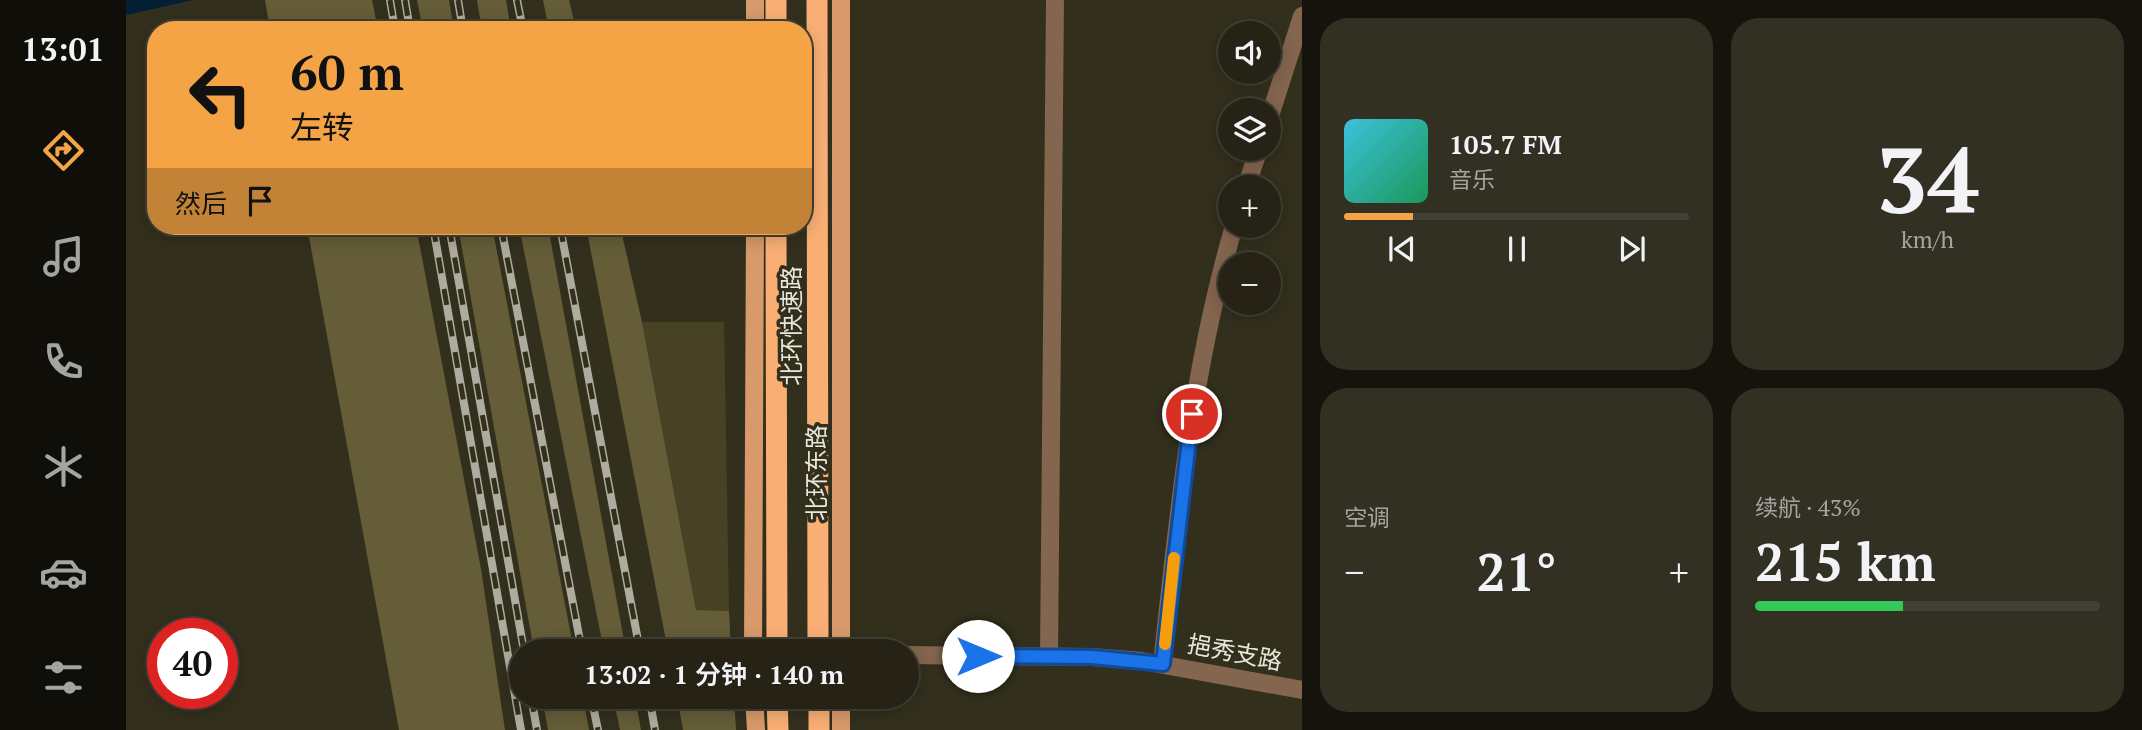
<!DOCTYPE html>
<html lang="zh">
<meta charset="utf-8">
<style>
:root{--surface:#262316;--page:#322f23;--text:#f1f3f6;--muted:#a4a4a1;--line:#424035;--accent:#f4a444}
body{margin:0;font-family:"PT Serif","Noto Sans SC",serif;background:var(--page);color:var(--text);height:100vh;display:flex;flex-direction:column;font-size:26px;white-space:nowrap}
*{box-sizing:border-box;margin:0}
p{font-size:23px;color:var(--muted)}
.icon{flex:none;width:38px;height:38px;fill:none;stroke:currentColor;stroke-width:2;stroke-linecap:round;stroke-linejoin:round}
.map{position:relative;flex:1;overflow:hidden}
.details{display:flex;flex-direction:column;gap:18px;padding:18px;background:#15130c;width:840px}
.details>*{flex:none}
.top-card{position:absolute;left:21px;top:21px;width:665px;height:214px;border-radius:28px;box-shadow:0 4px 18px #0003,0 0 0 2px var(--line);background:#f4a444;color:#111;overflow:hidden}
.controls{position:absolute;left:1092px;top:21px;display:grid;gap:14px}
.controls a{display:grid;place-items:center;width:63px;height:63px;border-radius:50%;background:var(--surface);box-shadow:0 4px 18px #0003,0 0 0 2px var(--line);font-size:35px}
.speed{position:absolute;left:21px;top:618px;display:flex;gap:14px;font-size:35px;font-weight:700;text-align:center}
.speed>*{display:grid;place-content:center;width:91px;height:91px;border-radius:50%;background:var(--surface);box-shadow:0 4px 18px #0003,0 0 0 2px var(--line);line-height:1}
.speed .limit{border:10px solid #d22;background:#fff;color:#111}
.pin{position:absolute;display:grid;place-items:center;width:60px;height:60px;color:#fff;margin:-30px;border:4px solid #fff;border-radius:50%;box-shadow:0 2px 7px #0007}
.me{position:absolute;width:77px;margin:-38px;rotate:90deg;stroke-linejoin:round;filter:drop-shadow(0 0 5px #0008)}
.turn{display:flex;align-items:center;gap:24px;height:147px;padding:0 28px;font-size:32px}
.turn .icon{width:91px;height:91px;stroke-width:2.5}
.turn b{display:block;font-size:49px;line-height:60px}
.then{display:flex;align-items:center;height:66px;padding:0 28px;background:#0003;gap:14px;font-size:26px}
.big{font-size:52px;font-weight:600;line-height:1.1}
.details .tile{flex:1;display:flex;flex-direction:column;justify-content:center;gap:10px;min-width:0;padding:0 24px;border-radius:28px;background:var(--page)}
.details .dial{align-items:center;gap:0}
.dial b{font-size:91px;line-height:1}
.song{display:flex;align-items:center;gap:21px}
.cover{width:84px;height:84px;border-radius:10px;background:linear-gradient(135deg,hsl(190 70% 55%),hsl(150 70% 35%))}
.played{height:7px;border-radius:4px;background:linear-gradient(90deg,var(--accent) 20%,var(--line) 20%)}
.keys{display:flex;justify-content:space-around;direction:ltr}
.heat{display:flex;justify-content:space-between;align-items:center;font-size:38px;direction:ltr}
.charge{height:10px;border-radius:5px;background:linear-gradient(90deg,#34c759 43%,var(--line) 0)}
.details .tiles{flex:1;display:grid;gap:18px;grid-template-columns:repeat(2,1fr)}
.trip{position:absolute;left:383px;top:639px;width:410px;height:70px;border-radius:35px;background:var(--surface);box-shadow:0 4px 18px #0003,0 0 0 2px var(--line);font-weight:600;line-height:70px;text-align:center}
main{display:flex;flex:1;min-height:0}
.menu{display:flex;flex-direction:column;width:126px;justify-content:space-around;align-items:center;background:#0f0e09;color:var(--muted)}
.menu .icon{width:49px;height:49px}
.menu .current{color:var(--accent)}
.menu b{font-size:32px;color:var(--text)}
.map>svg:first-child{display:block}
.green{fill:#484225}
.forest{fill:#655d38}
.water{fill:#031e35}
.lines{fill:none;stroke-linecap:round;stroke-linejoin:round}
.minor{stroke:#84654e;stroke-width:18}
.major{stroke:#d89a6a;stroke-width:18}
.highway{stroke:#f9af74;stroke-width:21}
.rail-casing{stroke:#aeac9e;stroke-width:8}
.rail{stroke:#332f1d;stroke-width:5;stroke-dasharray:16;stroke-linecap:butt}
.route-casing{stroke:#114b97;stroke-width:18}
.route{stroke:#1a73e8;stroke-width:12}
.slow{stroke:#f59e0b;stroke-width:12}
.labels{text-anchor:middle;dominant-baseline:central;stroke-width:7;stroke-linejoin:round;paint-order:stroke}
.street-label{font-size:24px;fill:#e9e7db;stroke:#332f1d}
</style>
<main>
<nav class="menu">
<b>13:01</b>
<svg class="icon current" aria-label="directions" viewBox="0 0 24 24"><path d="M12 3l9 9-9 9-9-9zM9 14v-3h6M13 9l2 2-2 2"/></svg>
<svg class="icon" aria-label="music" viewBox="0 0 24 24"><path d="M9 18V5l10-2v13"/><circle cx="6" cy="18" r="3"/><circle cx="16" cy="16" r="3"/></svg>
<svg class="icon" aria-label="phone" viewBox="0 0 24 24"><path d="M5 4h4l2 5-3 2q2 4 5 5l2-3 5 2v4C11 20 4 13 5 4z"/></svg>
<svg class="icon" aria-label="climate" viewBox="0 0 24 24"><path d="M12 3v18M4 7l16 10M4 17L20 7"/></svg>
<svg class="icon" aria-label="car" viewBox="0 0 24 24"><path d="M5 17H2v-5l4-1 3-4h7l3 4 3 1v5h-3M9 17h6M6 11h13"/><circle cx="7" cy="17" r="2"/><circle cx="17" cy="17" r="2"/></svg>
<svg class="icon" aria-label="filters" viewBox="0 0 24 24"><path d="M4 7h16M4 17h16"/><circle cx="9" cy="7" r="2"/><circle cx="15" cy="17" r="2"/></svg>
</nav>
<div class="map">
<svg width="1176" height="730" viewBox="0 0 1176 730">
<rect width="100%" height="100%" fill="#332f1d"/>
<polygon class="green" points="516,322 598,322 603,611 570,610"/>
<g class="forest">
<polygon points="139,0 246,0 252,30 144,30"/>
<polygon points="291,0 323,0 328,30 297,30"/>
<polygon points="351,0 380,0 385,30 356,30"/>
<polygon points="417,0 443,0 450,30 423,30"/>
<polygon points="181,226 290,226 355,569 379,730 273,730"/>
<polygon points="332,226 366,226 448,651 408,651"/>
<polygon points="393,226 422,226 500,651 478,651"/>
<polygon points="460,226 494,226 516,322 570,610 603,611 605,651 542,651"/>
<polygon points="416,697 457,697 463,730 422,730"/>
<polygon points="487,697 509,697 515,730 494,730"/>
<polygon points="551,697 608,697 610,730 557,730"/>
</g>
<polygon class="water" points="0,0 67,0 0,15"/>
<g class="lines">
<g class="minor">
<polyline points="1143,119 1176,16"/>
<polyline points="1120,187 1133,149"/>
<polyline points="780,655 966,657 1016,661 1176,690"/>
<polyline points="923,656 929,0"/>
<path d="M1036,664C1052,516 1066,369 1108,226"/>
</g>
<g class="major">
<polyline points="715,0 715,651"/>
<polyline points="629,30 629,0"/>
<polyline points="627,651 629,226"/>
<polyline points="628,696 630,730"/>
<polyline points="715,696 715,730"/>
</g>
<g class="highway">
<polyline points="650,0 650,30"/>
<polyline points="691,0 692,651"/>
<polyline points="650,226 651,651"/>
<polyline points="651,696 652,730"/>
<polyline points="693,696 693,730"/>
</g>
<g class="rail-casing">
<g id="rail">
<polyline points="264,0 269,30"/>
<polyline points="279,0 284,30"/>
<polyline points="332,0 337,30"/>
<polyline points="391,0 397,30"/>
<polyline points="307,226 395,730"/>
<polyline points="323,226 398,651"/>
<polyline points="375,226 456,651"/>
<polyline points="434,226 514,651"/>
<polyline points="405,696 411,730"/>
<polyline points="465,696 472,730"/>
<polyline points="523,696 529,730"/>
</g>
</g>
<use href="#rail" class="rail"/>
</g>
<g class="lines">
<g class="route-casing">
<polyline id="route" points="852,656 966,657 1037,664 1066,414"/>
</g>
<use href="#route" class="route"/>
<polyline class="slow" points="1039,644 1048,558"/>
</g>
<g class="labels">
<g class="street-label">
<text transform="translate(665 326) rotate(-90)">北环快速路</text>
<text transform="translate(690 473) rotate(-90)">北环东路</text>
<text transform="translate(1109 652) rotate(11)">挹秀支路</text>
</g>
</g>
</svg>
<div class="controls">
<a><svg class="icon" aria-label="sound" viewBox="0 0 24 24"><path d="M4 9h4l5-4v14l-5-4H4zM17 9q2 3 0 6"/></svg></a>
<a><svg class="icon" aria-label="layers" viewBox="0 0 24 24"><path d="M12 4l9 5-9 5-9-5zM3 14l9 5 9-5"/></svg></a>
<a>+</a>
<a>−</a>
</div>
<div class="speed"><div class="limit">40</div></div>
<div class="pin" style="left:1066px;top:414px;background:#d93025"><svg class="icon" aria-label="arrive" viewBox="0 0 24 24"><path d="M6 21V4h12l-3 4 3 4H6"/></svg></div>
<svg class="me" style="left:852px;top:656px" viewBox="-20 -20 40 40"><circle r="19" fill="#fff"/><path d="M0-13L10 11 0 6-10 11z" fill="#1a73e8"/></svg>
<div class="trip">13:02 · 1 分钟 · 140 m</div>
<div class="top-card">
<div class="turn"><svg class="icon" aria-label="left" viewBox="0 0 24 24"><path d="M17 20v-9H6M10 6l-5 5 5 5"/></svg><div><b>60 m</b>左转</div></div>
<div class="then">然后<svg class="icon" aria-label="arrive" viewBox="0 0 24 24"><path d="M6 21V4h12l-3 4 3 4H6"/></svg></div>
</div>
</div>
<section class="details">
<div class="tiles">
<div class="tile">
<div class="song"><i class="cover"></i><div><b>105.7 FM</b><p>音乐</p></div></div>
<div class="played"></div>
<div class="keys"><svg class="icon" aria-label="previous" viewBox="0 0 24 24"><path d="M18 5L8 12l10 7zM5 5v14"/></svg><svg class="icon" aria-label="pause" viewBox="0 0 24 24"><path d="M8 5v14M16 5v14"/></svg><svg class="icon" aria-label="next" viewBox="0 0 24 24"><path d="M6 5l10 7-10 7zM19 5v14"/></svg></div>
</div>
<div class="tile dial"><b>34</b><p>km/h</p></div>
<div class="tile"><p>空调</p>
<div class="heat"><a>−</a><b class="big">21°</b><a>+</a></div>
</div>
<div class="tile"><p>续航 · 43%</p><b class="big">215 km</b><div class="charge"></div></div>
</div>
</section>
</main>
